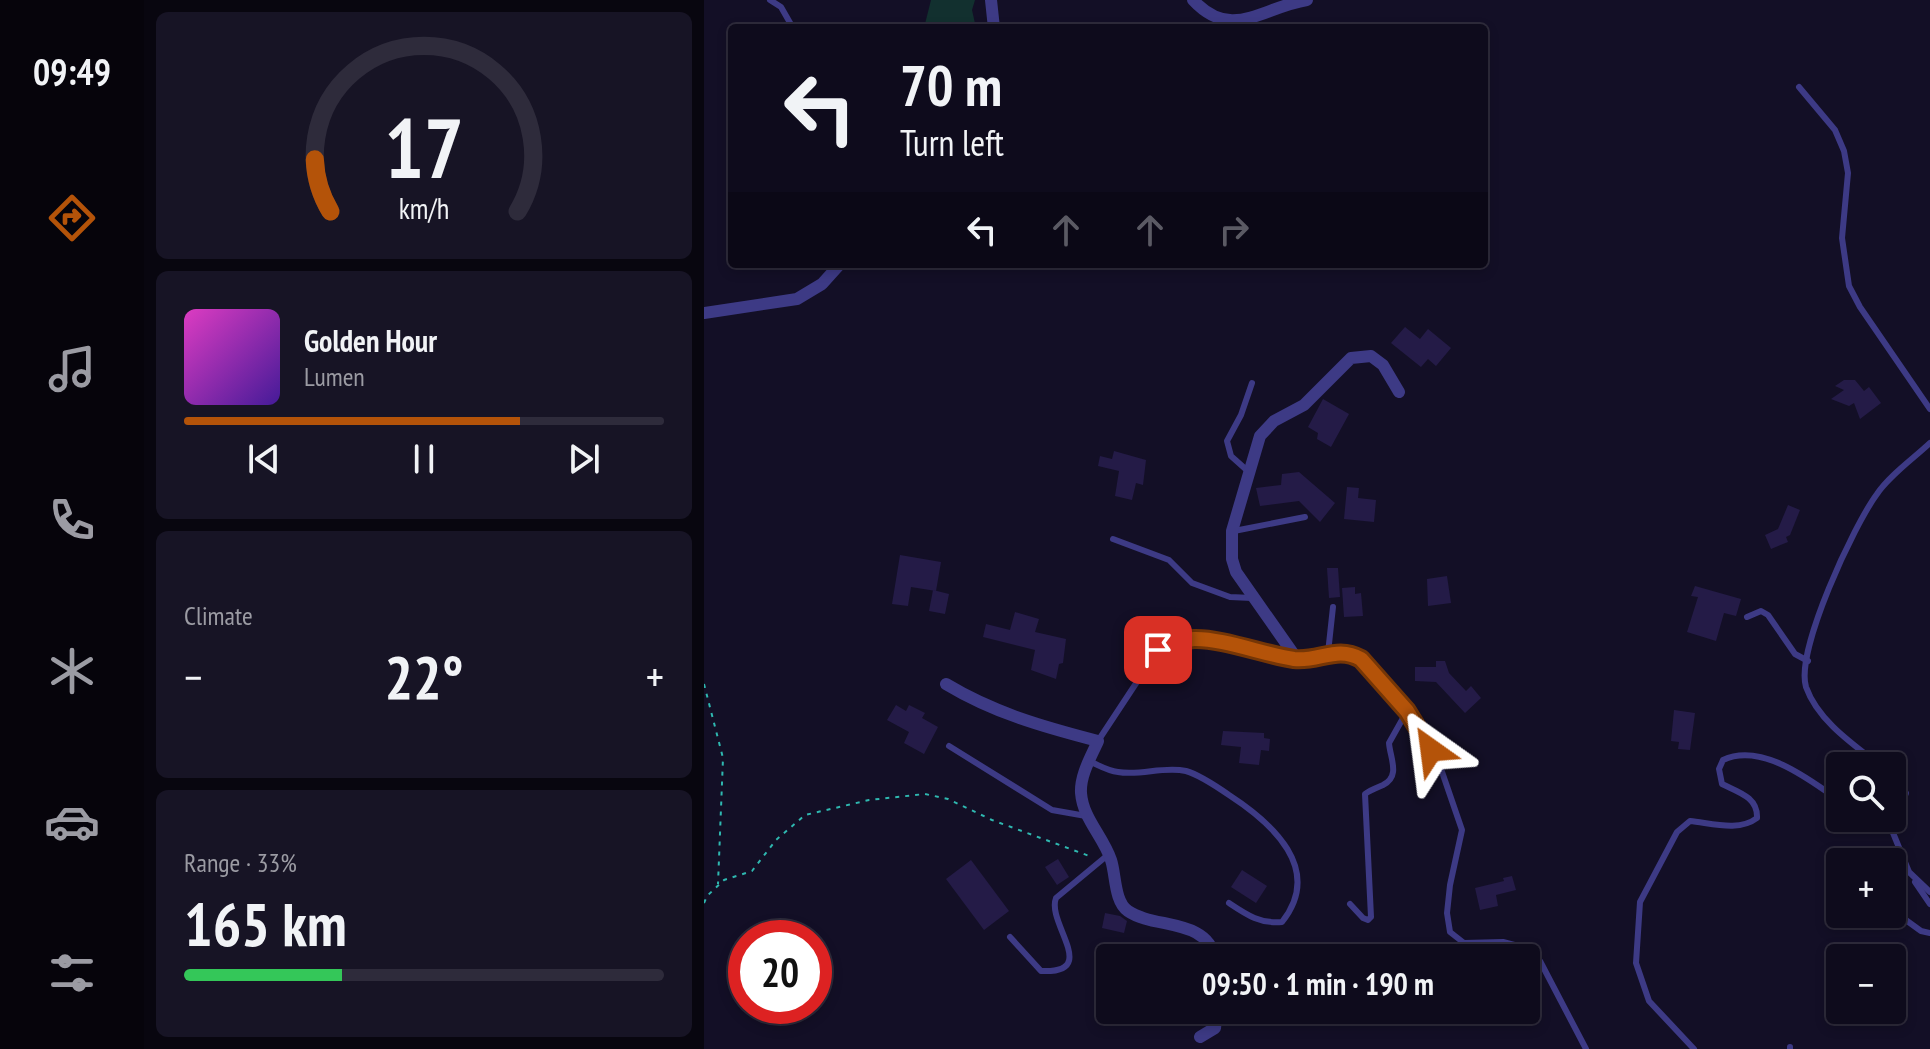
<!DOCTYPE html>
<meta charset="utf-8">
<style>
:root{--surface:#0e0b1c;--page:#171425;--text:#f1f3f6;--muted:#9b9ba3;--line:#2e2b3b;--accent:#b45309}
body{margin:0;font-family:"PT Sans Narrow",sans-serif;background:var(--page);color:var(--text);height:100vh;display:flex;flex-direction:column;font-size:30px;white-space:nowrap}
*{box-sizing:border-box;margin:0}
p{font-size:26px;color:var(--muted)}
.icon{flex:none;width:44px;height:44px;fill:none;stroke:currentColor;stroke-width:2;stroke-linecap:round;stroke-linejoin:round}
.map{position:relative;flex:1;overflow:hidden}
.panel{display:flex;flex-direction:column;gap:12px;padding:12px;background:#08060f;width:560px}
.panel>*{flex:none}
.top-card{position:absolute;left:24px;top:24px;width:760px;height:244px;border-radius:8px;box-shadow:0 4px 12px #0003,0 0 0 2px var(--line);background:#0e0b1c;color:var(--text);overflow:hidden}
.controls{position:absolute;left:1122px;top:752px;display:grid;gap:16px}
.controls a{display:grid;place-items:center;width:80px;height:80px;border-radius:8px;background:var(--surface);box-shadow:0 4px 12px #0003,0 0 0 2px var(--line);font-size:40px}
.speed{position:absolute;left:24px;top:920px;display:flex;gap:16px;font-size:40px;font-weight:700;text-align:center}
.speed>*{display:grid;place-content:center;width:104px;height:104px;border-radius:50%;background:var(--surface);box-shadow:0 4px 12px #0003,0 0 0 2px var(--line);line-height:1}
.speed .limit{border:12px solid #d22;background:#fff;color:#111}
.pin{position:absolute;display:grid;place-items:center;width:68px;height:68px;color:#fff;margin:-34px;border-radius:16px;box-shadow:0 4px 12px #0006}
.me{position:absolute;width:88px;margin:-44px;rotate:329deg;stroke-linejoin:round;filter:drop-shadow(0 0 6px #0008)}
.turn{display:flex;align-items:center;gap:28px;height:168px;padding:0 40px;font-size:36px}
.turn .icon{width:104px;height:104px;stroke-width:2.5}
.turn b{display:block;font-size:56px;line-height:68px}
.lanes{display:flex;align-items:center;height:76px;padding:0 40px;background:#0003;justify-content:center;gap:40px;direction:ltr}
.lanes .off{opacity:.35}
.big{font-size:60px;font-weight:600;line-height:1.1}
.panel .tile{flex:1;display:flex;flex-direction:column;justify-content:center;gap:12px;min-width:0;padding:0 28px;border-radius:12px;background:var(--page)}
.panel .dial{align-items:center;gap:0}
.dial svg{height:208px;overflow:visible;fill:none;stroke:var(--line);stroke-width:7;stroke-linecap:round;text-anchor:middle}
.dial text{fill:var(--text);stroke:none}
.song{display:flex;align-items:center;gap:24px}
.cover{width:96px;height:96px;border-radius:12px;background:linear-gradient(135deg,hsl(310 70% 55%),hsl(260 70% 35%))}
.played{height:8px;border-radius:4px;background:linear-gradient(90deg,var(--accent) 70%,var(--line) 70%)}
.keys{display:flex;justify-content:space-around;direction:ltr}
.heat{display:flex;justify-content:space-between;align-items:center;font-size:44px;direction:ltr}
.charge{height:12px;border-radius:6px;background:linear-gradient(90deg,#34c759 33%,var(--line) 0)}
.trip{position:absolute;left:392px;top:944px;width:444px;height:80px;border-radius:8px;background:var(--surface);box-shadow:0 4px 12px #0003,0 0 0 2px var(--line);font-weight:600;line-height:80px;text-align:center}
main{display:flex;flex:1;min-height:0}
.tab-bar{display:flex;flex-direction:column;width:144px;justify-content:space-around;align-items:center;background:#06040b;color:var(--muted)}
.tab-bar .icon{width:56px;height:56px}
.tab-bar .current{color:var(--accent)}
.tab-bar b{font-size:36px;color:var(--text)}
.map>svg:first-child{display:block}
.green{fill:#12302f}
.building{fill:#241b47}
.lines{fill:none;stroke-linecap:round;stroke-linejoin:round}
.path{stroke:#2fb8b0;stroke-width:2;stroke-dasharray:4 6;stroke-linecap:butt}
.service{stroke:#3d3a85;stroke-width:6}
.minor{stroke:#3d3a85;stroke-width:12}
.route-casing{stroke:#753606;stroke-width:20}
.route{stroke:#b45309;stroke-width:14}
</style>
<main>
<nav class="tab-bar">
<b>09:49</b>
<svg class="icon current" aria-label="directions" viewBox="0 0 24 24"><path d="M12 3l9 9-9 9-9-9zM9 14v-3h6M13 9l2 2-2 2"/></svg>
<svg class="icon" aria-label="music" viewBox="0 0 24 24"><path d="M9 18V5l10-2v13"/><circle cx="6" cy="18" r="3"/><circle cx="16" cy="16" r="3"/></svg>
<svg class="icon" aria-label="phone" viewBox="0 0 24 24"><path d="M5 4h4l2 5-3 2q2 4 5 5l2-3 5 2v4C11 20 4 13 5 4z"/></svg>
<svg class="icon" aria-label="climate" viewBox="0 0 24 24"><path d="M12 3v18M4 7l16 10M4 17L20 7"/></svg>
<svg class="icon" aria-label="car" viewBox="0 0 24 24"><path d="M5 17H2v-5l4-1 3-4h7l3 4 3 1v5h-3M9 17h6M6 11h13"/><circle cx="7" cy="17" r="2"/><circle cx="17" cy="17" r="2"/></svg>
<svg class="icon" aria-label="filters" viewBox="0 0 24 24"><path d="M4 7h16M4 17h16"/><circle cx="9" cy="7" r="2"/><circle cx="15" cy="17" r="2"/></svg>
</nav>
<section class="panel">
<div class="tile dial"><svg viewBox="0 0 100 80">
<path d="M14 69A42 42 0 1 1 86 69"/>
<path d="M14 69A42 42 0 0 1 8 49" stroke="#b45309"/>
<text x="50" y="56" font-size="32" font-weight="700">17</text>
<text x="50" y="72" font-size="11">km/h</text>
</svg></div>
<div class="tile">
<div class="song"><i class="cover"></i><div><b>Golden Hour</b><p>Lumen</p></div></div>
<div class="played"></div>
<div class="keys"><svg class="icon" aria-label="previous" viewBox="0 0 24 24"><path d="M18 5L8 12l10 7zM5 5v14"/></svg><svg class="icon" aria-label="pause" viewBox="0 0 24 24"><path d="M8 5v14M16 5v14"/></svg><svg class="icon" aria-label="next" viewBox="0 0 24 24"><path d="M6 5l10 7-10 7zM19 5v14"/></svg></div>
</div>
<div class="tile"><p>Climate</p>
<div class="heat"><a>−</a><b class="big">22°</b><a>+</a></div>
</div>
<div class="tile"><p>Range · 33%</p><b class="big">165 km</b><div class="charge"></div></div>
</section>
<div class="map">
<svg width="1226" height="1049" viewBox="0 0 1226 1049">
<rect width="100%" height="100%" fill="#130f26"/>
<polygon class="green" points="227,0 271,0 268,10 272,28 220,28"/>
<g class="building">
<polygon points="701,327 716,339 724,329 747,348 732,366 724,359 717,367 687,343"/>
<polygon points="1140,380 1151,380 1160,391 1165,387 1177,403 1156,419 1150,403 1145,406 1127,399 1140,390 1131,386"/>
<polygon points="619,399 645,414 627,447 613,439 614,433 604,427"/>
<polygon points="410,451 442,460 439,485 432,483 428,500 411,496 415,471 394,466 396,456 408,459"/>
<polygon points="595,472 631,503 616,522 595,501 556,506 552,488 577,485 578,474"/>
<polygon points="643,487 655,488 654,498 672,500 670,522 640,519"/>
<polygon points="1084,505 1096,510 1086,535 1082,537 1084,542 1067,549 1061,535 1074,529"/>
<polygon points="196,555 237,562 232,591 207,587 204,606 188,604"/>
<polygon points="623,568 634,568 636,597 625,598"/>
<polygon points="743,576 747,603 724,606 723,579"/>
<polygon points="991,586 1037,599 1032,616 1020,613 1012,641 983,632 994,597 987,596"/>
<polygon points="651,587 651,594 657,593 659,616 640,617 638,588"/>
<polygon points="229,590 245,594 241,614 225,611"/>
<polygon points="311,612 335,619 331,632 362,639 359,663 355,664 352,679 327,670 331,650 279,637 282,624 306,630"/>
<polygon points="732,661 741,661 745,673 762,691 767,686 777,698 761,713 732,682 711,681 711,667 732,667"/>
<polygon points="192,705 202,711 205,705 221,713 218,718 234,727 220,754 200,743 205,732 183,720"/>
<polygon points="970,710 991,713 986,750 974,749 975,742 967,741"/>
<polygon points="519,731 560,733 560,738 566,739 565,751 557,750 555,765 535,763 537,747 517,745"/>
<polygon points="354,859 365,877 353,885 341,867"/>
<polygon points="267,860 305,911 280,930 242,879"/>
<polygon points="538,870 563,886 552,903 527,887"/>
<polygon points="808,876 812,890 792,895 794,906 776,910 771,888 800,881 799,878"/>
<polygon points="401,913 416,916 423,921 420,933 398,928"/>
</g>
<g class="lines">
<g class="path">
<polyline points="0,684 19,758 14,884"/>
<polyline points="0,903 3,896 20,880 48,871 72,840 101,815 165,800 221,794 244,799 288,820 388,857"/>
</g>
<g class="service">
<polyline points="66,0 77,7 89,28"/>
<polyline points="1095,87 1131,130 1140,151 1144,173 1138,238 1145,286 1156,307 1226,409"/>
<polyline points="546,473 527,456 523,441 537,415 548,383"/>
<polyline points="530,531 601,517"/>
<polyline points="409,539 465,560 488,583 526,597 548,598"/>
<polyline points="1043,617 1057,611 1064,615 1091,654 1104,661"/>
<polyline points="624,653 629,607"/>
<polyline points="394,741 454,650 474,641 494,639 593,659 637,652 648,653 657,659 703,711 718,734 736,766 758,830 746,885 743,913 746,932 760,943 799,942 818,947 836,961 882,1049"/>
<polyline points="245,746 348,810 382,816"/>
<path d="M385,761C394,765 404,771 414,772C437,776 459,766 482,771C496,775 512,786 525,795C568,823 620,869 578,922C556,924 543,915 525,903"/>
<path d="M1177,766C1150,745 1114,721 1102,687C1091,651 1150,525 1173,494C1186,475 1209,459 1226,443"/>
<polyline points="1172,818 1185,823 1195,810 1202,793 1188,774"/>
<polyline points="1185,823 1205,872 1226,892"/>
<polyline points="1211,882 1226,904"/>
<path d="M646,904L659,918L664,920L667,917L661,794C666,790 672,788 679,785C697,776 686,758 685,743L703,711"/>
<polyline points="1188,910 1217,931 1226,933"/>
<path d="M306,937L337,971C397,974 342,923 352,898L405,854"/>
<path d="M990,1049L945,1001L932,963L936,902L973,832L986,821C1007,823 1035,832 1053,818C1054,797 1034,792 1018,784L1015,769L1019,760C1057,742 1105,779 1136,801"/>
<polyline points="1086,1049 1086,1047"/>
</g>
<g class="minor">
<polyline points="287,0 290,28"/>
<path d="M489,0C528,42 558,7 603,0"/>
<polyline points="0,313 93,299 118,284 136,264"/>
<polyline points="593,659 532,572 528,559 528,531 556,436 570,421 600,405 647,358 667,356 679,365 695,392"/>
<path d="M242,684C290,713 340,727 394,741C387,757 376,775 377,793C379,819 399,836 407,860C412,875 410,901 424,911C450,929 503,918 511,958"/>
<polyline points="496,1037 511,1028 513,1010"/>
</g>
</g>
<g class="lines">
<g class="route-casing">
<path id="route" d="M454,650C466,645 477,640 490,639C517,638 562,655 590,659C615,662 633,645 657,659L703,711L727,750"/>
</g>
<use href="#route" class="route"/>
</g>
</svg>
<div class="controls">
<a><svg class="icon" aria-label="search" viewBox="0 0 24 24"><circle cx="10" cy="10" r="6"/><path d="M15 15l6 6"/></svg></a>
<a>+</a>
<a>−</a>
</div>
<div class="speed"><div class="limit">20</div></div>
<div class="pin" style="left:454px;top:650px;background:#d93025"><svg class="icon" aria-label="arrive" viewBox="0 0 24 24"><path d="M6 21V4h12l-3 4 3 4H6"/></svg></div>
<svg class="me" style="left:727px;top:750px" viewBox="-20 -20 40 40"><path d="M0-17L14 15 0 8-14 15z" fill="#b45309" stroke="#fff" stroke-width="4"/></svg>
<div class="trip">09:50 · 1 min · 190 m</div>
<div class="top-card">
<div class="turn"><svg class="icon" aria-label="left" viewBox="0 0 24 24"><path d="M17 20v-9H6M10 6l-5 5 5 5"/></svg><div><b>70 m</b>Turn left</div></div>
<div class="lanes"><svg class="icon" aria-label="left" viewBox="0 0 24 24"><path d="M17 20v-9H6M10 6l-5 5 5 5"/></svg><svg class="icon off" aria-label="ahead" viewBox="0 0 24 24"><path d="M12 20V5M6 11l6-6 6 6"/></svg><svg class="icon off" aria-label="ahead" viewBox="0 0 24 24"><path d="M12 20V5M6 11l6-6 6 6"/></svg><svg class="icon off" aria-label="right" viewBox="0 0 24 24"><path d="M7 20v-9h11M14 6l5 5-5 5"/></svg></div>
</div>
</div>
</main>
